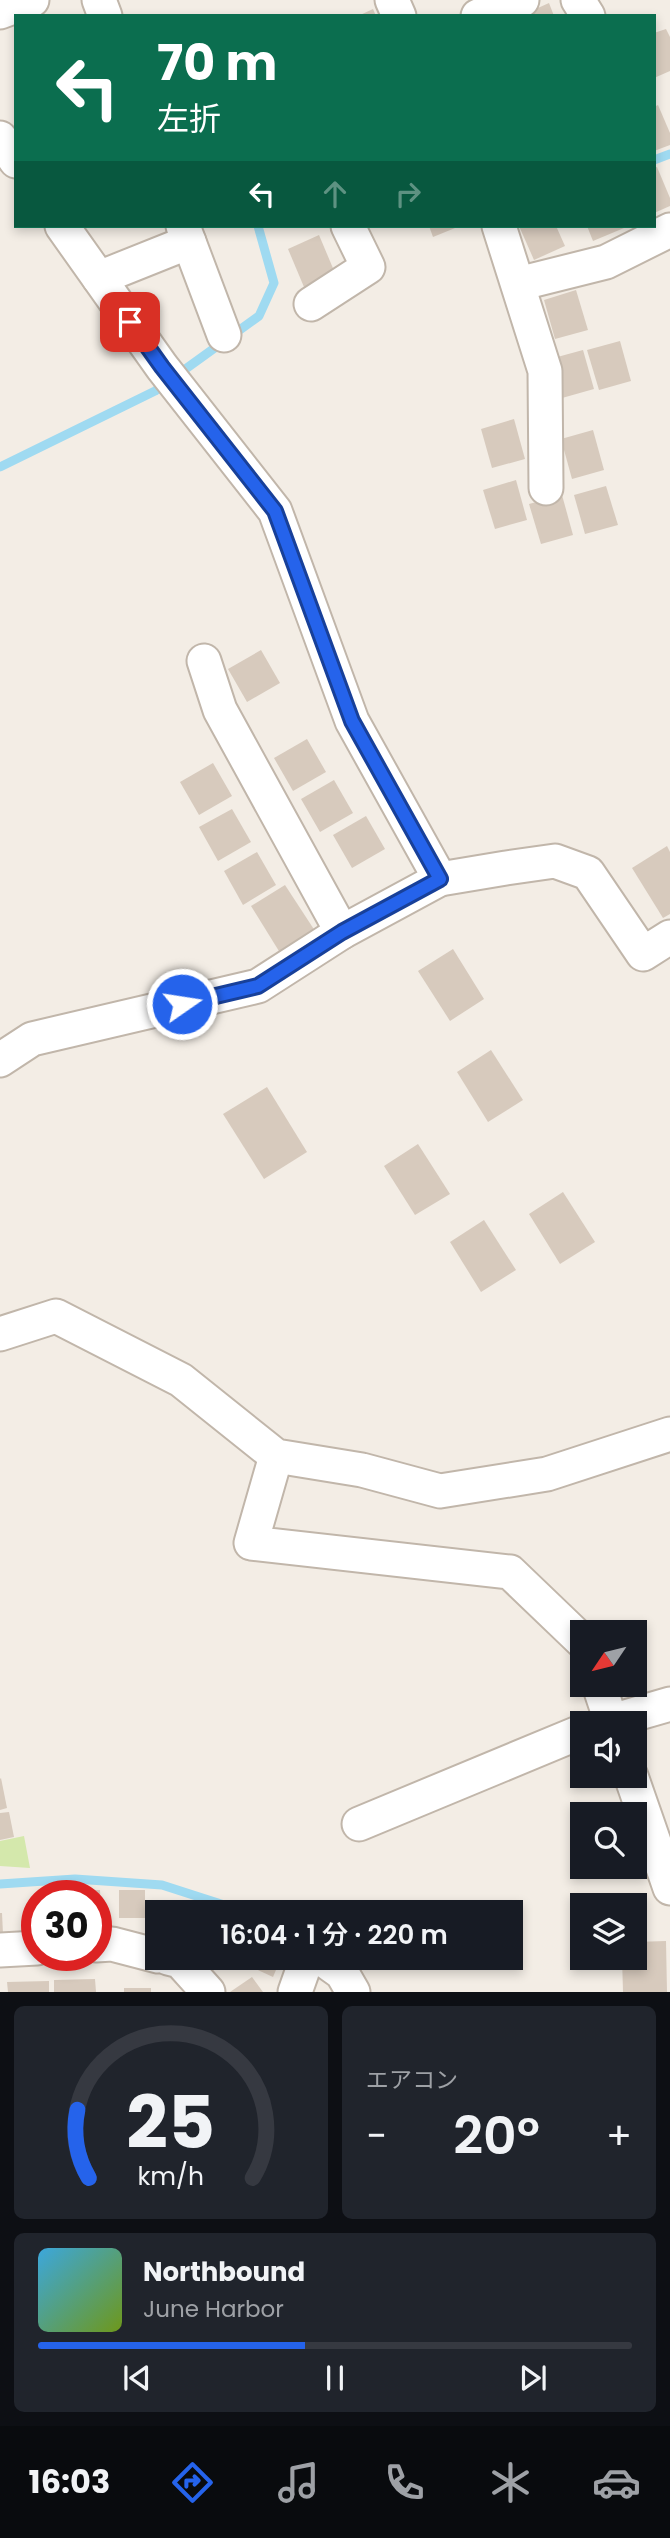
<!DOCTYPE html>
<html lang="ja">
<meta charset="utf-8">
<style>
:root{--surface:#171b24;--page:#20242c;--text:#f1f3f6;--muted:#9ea1a6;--line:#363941;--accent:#2563eb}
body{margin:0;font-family:Poppins,"Noto Sans JP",sans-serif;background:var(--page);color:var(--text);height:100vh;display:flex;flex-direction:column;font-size:26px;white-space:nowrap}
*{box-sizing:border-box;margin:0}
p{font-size:23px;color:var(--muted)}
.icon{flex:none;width:38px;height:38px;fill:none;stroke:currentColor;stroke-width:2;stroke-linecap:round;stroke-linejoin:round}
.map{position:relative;height:1992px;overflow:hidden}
.details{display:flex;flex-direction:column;gap:14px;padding:14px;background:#0d0f14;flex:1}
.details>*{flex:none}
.top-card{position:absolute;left:14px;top:14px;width:642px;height:214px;border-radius:0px;box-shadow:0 4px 10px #0003;background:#0b6e4f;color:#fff;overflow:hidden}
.needle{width:46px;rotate:235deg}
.buttons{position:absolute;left:570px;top:1620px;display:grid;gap:14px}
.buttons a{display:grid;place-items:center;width:77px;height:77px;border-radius:0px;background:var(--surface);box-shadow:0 4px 10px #0003;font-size:35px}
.speed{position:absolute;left:21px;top:1880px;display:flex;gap:14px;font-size:35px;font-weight:700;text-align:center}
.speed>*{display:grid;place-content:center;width:91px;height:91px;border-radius:50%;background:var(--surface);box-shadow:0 4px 10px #0003;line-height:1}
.speed .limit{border:10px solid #d22;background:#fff;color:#111}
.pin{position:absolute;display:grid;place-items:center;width:60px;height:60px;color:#fff;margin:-30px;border-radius:14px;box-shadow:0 4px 10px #0006}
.me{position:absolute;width:77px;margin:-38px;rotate:77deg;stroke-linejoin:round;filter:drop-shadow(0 0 5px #0008)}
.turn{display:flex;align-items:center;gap:24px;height:147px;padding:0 28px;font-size:32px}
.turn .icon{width:91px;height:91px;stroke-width:2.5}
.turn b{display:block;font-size:49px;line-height:60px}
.lanes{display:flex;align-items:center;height:66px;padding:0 28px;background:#0003;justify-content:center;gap:35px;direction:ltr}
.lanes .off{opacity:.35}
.big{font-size:52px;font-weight:600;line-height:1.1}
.details .tile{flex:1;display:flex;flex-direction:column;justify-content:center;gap:10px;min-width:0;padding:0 24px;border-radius:10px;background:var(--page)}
.details .dial{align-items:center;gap:0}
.dial svg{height:182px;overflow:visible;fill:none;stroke:var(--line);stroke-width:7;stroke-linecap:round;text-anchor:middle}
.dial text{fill:var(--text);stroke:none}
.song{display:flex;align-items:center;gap:21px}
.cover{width:84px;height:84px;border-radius:10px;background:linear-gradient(135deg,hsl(200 70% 55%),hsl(80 70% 35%))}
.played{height:7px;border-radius:4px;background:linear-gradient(90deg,var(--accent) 45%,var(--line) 45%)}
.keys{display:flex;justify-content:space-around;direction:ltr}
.heat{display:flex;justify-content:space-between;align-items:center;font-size:38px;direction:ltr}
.details .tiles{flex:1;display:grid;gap:14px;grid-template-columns:1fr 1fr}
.tile:last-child{grid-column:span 2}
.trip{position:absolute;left:145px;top:1900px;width:378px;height:70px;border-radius:0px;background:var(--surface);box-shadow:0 4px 10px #0003;font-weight:600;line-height:70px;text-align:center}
.tabs{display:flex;height:112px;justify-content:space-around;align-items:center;background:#090b0e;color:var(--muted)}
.tabs .icon{width:49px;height:49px}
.tabs .active{color:var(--accent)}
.tabs b{font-size:32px;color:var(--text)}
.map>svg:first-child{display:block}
.green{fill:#d4e8ac}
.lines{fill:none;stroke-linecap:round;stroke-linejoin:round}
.stream{stroke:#9fdaf1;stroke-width:9}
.building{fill:#d7cabd}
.minor-casing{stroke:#c1b6aa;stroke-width:37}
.minor{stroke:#fff;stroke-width:33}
.route-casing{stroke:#184099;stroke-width:18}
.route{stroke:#2563eb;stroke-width:12}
</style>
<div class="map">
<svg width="670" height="1992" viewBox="0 0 670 1992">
<rect width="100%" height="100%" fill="#f3ede5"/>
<polygon class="green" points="24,1836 30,1868 0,1866 0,1841"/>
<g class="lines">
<g class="stream">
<polyline points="654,160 670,154"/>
<polyline points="0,467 155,391 259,316 274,283 258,226"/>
<polyline points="0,1884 75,1879 162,1885 249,1913"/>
</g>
</g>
<g class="building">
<polygon points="549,3 554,16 520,16"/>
<polygon points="373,9 376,16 358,16"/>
<polygon points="666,29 670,37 670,71 654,78 654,33"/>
<polygon points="658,105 670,133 670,145 654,151 654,107"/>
<polygon points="657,167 670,198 670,206 654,213 654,168"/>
<polygon points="429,226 460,226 433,237"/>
<polygon points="519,226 556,226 565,246 534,260"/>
<polygon points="587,226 623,226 624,228 593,241"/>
<polygon points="319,235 335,273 304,287 288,249"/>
<polygon points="576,290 588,330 555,339 544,300"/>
<polygon points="620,341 631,381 599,390 587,350"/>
<polygon points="583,350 594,389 562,398 550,359"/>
<polygon points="514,419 525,459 492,468 481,429"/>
<polygon points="593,430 604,470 572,479 561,439"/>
<polygon points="516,480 527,520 495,529 483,490"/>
<polygon points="606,486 618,525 585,534 574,495"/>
<polygon points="562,495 573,535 541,544 529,504"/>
<polygon points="261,650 280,683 247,702 228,669"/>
<polygon points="307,739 326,772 293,791 274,758"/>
<polygon points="213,763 232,796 199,815 180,782"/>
<polygon points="334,780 353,813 320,832 301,799"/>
<polygon points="232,809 251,842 218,861 199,827"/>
<polygon points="366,816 385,849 352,868 333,835"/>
<polygon points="667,846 670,852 670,914 663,918 632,868"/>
<polygon points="257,852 276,885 243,905 224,871"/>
<polygon points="285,885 317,934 282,956 251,906"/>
<polygon points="453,949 484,999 450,1021 418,971"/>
<polygon points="491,1050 523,1100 488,1122 457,1072"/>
<polygon points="267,1087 307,1152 264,1179 223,1114"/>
<polygon points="418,1144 450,1194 415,1215 384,1166"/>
<polygon points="563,1192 595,1242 560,1264 529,1214"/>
<polygon points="484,1220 516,1270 481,1292 450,1242"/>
<polygon points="1,1778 7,1808 0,1810 0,1779"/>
<polygon points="9,1812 14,1837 0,1840 0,1813"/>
<polygon points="100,1890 101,1916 96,1916 96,1895 59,1895 59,1891"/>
<rect x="119" y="1890" width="26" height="28"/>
<polygon points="164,1907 196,1911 196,1913 163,1913"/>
<polygon points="0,1913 2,1913 3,1934 0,1934"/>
<polygon points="666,1941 667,1992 623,1992 622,1958 635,1958 635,1942"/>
<polygon points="232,1958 281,1958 273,1977"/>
<polygon points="252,1977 263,1992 230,1992"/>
<polygon points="95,1979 96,1992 54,1992 54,1980"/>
<polygon points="49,1981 49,1992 8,1992 7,1982"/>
<rect x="124" y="1988" width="27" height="4"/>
</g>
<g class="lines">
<g class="minor-casing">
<g id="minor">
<polyline points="99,0 105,16"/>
<polyline points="392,0 399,16"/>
<polyline points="578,0 588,16"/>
<polyline points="0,12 32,0"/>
<polyline points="478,16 522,0"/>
<polyline points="0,138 16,161"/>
<polyline points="62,226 162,367 275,511 352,721 440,879"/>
<polyline points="183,226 224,335"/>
<polyline points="499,226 545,371 546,488"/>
<polyline points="99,278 189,242"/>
<polyline points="518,284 606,262 670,230"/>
<polyline points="311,304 368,267 348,226"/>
<polyline points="204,661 220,710 342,932"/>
<polyline points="0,1060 32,1039 258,986 342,932 440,879 506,868 555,861 588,873 643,954 670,937"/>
<polyline points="0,1334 56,1316 181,1380 276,1456 362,1470 440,1491 547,1474 670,1434"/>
<polyline points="276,1456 251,1543 510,1572 583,1642"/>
<polyline points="599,1685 612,1724"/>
<polyline points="601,1724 670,1704"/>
<polyline points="631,1776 670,1888"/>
<polyline points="359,1824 583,1731"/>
<polyline points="96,1945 112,1944 158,1956"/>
<polyline points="0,1950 37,1948"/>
<polyline points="168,1958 180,1961 208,1992"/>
<polyline points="321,1958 342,1973 353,1992"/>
<polyline points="295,1992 307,1958"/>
</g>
</g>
<use href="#minor" class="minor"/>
</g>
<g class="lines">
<g class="route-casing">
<polyline id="route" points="130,322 162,367 275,511 352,721 440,879 342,932 258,986 182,1004"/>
</g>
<use href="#route" class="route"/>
</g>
</svg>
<div class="buttons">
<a><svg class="needle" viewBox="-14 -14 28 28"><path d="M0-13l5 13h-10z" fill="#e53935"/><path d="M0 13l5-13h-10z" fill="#9ea1a6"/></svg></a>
<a><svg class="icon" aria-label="sound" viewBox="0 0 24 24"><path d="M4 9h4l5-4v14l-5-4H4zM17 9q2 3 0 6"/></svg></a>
<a><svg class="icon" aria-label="search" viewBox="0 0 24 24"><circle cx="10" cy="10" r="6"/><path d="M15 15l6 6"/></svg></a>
<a><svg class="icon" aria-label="layers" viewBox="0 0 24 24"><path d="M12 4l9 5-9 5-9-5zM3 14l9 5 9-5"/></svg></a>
</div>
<div class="speed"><div class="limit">30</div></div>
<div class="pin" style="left:130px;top:322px;background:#d93025"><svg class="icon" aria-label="arrive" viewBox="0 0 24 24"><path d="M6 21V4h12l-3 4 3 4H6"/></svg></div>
<svg class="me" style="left:182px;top:1004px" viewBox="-20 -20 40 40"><circle r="17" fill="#2563eb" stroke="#fff" stroke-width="3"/><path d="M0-11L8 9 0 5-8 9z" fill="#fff"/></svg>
<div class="trip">16:04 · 1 分 · 220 m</div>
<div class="top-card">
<div class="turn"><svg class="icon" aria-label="left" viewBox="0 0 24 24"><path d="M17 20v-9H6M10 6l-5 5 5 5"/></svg><div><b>70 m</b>左折</div></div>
<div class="lanes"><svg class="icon" aria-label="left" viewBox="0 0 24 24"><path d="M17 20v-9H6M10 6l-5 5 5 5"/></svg><svg class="icon off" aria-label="ahead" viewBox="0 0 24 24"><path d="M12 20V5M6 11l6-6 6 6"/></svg><svg class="icon off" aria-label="right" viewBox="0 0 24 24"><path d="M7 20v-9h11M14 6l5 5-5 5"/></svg></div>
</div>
</div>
<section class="details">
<div class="tiles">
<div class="tile dial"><svg viewBox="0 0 100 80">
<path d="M14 69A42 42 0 1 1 86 69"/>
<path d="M14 69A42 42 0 0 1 9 39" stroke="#2563eb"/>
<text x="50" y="56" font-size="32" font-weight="700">25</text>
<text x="50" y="72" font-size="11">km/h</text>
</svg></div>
<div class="tile"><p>エアコン</p>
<div class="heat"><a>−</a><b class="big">20°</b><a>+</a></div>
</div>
<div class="tile">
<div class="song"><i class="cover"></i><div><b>Northbound</b><p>June Harbor</p></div></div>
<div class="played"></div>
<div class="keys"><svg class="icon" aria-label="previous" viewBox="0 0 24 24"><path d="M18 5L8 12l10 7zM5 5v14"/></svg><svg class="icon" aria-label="pause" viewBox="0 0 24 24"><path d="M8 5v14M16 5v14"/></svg><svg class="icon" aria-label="next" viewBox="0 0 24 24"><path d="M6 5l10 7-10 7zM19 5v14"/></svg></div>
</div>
</div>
</section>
<nav class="tabs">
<b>16:03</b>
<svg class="icon active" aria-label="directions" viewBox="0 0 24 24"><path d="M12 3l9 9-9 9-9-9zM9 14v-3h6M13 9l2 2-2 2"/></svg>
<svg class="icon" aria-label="music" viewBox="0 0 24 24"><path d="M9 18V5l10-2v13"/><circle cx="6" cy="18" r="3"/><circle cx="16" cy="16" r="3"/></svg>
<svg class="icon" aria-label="phone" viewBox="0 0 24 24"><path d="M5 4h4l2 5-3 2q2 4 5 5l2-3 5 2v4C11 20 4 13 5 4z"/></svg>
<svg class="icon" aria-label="climate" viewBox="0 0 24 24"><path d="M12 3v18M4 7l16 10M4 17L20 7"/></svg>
<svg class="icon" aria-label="car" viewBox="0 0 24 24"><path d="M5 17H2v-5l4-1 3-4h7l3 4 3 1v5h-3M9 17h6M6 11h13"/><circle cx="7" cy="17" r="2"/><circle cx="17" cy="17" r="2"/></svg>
</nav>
